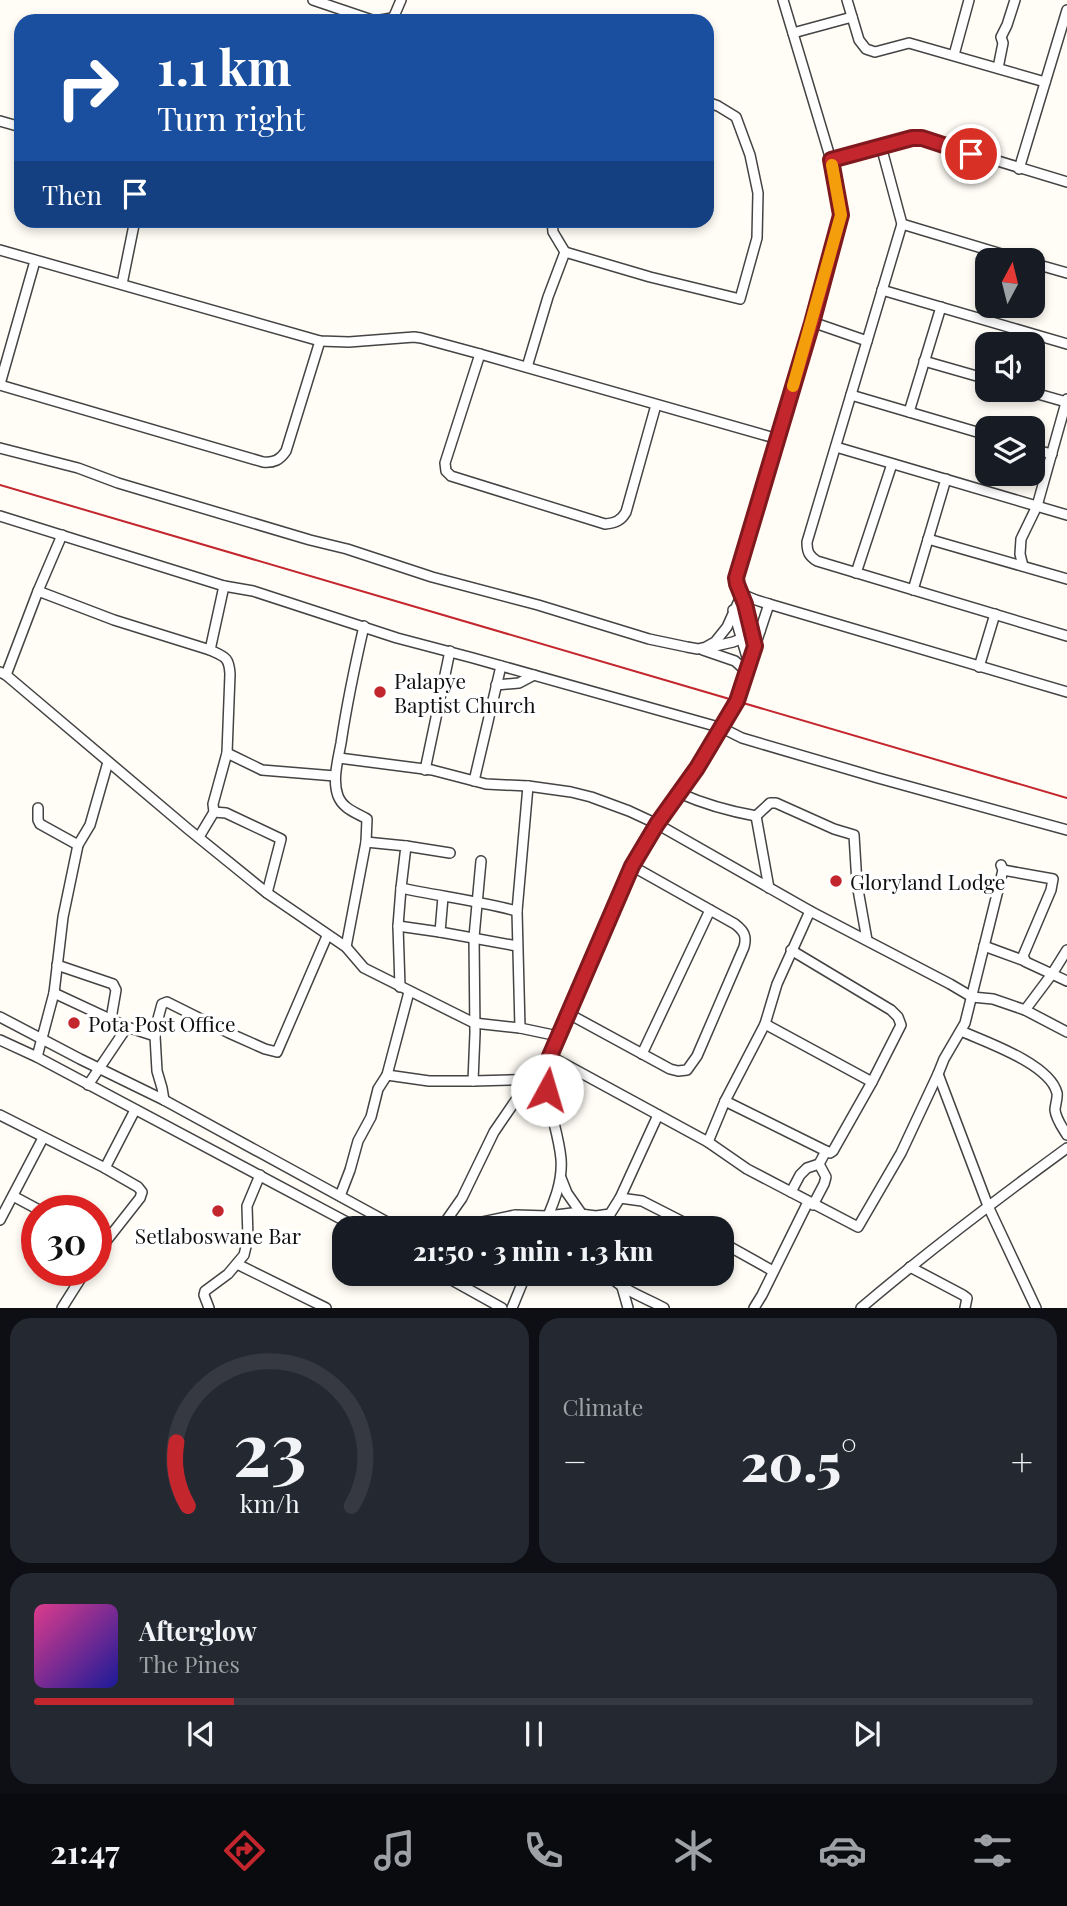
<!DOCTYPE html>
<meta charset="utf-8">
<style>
:root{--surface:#171b24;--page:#242831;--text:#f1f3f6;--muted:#9ea1a6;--line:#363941;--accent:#c4262e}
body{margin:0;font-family:"Playfair Display",serif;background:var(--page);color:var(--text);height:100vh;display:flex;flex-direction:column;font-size:26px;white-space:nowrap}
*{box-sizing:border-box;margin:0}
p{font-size:23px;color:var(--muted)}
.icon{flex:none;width:38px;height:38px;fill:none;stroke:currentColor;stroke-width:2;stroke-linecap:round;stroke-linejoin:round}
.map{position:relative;height:1308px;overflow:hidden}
.side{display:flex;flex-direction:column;gap:10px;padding:10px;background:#0d0f14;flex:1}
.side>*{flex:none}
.guide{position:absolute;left:14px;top:14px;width:700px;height:214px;border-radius:21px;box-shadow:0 4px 10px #0003;background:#1a4fa0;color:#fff;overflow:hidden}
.needle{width:46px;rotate:7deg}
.controls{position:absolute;left:975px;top:248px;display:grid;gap:14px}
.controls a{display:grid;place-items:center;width:70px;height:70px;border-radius:14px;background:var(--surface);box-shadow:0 4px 10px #0003;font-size:35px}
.speed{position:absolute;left:21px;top:1195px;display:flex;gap:14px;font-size:35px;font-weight:700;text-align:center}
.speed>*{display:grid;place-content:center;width:91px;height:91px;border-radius:50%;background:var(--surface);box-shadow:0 4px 10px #0003;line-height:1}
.speed .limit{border:10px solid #d22;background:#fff;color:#111}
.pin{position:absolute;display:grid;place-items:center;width:60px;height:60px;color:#fff;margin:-30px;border:4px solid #fff;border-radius:50%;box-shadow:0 2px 7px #0007}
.me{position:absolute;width:77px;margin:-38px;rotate:6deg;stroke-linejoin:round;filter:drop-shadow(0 0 5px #0008)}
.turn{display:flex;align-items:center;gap:24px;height:147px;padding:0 28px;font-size:32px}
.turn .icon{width:91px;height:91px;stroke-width:2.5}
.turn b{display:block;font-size:49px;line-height:60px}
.then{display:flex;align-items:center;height:66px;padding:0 28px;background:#0003;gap:14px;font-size:26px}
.big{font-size:52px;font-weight:800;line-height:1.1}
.side .card{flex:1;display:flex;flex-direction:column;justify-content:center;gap:10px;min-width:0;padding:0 24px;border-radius:21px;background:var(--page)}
.side .dial{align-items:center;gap:0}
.dial svg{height:182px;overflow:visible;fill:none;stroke:var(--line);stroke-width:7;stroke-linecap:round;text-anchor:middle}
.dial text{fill:var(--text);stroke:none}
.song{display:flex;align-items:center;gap:21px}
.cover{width:84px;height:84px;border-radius:10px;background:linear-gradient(135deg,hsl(330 70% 55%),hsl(240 70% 35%))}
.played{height:7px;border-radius:4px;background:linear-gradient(90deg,var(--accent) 20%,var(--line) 20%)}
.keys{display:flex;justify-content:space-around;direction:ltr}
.heat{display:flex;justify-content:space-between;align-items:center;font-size:38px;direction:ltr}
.side .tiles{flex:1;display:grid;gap:10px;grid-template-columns:1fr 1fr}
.card:last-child{grid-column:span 2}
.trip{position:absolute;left:332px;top:1216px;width:402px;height:70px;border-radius:21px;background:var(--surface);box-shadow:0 4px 10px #0003;font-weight:800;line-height:70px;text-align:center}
.tab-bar{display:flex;height:112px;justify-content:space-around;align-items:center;background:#090b0e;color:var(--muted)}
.tab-bar .icon{width:49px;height:49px}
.tab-bar .active{color:var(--accent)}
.tab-bar b{font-size:32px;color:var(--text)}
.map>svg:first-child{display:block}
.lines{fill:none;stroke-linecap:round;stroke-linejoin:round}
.minor-casing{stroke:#444;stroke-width:12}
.minor{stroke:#fff;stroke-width:9}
.rail{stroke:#c4262e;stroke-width:2}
.route-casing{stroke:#7f191e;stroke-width:18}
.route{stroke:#c4262e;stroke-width:12}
.slow{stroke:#f59e0b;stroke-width:12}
.poi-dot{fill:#c4262e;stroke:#fff;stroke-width:2.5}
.labels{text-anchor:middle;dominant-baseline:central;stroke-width:7;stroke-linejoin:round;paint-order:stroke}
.poi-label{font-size:21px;fill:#111;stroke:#fff;text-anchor:start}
</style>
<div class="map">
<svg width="1067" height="1308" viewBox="0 0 1067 1308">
<rect width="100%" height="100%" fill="#fffdf5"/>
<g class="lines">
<g class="minor-casing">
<g id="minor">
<polyline points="313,0 375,21 392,18 406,21"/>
<path d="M783,0L831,160L841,215L812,322L738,571C732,596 750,598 769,604L1067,692"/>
<polyline points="847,0 859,40 866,49 875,52 909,43 1045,82"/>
<polyline points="392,21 401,0"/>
<polyline points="793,33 852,17"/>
<polyline points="954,55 969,0"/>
<polyline points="998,68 1003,43 1001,37 1007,25 1015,0"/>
<polyline points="0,121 21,127"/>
<polyline points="881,146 902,224 1025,261"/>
<polyline points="831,160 902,139 922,138 1067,182"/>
<polyline points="1019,169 1067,10"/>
<path d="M902,224L807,542C807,552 809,556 817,561L1067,636"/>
<polyline points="0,250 320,341 349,342 414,337 421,338 480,354 778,439"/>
<polyline points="565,252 650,277 740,299 757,238 758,193 750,155 736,117 718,106 707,102"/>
<polyline points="1032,263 1067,273"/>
<polyline points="122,284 135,220"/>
<polyline points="882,290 1067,344"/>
<polyline points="812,322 867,341"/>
<path d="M480,354L445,463L446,471L451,476L605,524C615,523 621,521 626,512L656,405"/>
<polyline points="924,361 987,379"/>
<polyline points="527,367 548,297 565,252 553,232 552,220"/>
<polyline points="0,384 35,261"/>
<path d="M0,385L263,462C274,463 280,460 286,451L320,341"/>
<polyline points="1024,390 1066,402"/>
<polyline points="851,395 987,435"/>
<polyline points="909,412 941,307"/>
<polyline points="836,447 1067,515"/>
<polyline points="0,448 78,468 118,483 310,540 347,549 432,577 538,605 649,639 687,647 698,649 706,647 715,642 727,627 742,594"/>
<polyline points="1032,449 1052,454"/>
<polyline points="0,516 224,586 253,591 397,638 473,658 722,728 742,738 878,778 1067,830"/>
<polyline points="928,539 1067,579"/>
<polyline points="1023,566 1020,554 1021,539 1037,506 1067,399"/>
<polyline points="856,573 892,464"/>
<polyline points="913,590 946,479"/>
<polyline points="38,591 62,535"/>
<polyline points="742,594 754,640"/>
<polyline points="733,610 749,664"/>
<polyline points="711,647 733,642 760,631"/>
<polyline points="210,650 224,586"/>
<polyline points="703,650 735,661 746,671"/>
<polyline points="979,667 995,614"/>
<polyline points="0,672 6,675 188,829 267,893 346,947 364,968 474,1023 520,1028 558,1036"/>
<path d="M6,675L38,591L114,620L210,650C225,657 229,657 230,674L227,753L213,804L214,812L199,837"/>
<polyline points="496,685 519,683 534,675"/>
<polyline points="227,753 262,770 335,776"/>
<polyline points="339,758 432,770 486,784 528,786 571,792 591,797 629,811 657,824 810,911 950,984 972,997 993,999 1025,1010 1067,1032"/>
<polyline points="425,770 450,651"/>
<polyline points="474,781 501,666"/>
<path d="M679,793C706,805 728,811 756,816L770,803H776L834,829L854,835L857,884L867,940"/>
<polyline points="38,808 38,820 40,824 78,845"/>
<polyline points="214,812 226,813 281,839 267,893"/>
<polyline points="756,816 769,888"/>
<path d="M366,842L406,846L401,888C439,896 478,901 517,911"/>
<polyline points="406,846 450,853"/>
<polyline points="1003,870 1053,879 1051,890 1023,956 1026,962 1067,981"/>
<polyline points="443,897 440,932 517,946"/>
<polyline points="398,926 440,932"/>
<polyline points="984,946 1025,961"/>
<path d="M346,947L366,842L367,819C357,813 343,809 338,796C332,780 338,760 341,743C347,703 355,665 364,626"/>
<polyline points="57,965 113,984 116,990 111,1019"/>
<polyline points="400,987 398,926 401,888"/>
<polyline points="54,993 127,1027 155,1036 156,1026 162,1004 167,1002 229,1033 265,1049 277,1052 327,936"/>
<polyline points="1025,1010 1052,974 1067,950"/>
<path d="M569,1014L670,1069L678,1071L687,1070L697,1056L744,947C747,936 744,931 735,924L632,866"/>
<polyline points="0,1017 80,1059 164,1100 398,1228"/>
<polyline points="765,1024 872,1082"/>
<polyline points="520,1028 517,911 528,786"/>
<path d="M961,1031C986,1042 1050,1064 1057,1093C1058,1098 1055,1105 1055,1110C1056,1119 1062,1127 1067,1135"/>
<polyline points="155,1036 157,1071 162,1088 164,1100"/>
<polyline points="0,1040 37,1057 358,1228"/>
<polyline points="642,1054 710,910"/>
<polyline points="550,1056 708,1142 747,1169 858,1227 901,1153 938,1074 944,1059 965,1023 1003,870 1001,865"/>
<polyline points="37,1057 54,993 63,917 78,845 90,825 108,762"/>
<polyline points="938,1074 988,1206 1036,1308"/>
<polyline points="387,1075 429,1081 473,1081 546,1079"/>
<polyline points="473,1081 475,1033 474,937 481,861"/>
<polyline points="88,1085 127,1027"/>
<polyline points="725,1101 826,1151 830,1153 833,1151 872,1082 901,1025 898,1017 891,1010 791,950"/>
<polyline points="0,1115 105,1168 138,1187 142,1192 140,1198 96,1254"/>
<polyline points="708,1142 725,1101 765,1024 777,984 810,911"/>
<polyline points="105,1168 135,1110"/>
<polyline points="561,1178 567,1193 581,1213"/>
<polyline points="791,1192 800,1175 807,1168 819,1164 826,1151"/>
<polyline points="13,1196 41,1211"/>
<polyline points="340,1196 350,1170 358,1141 371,1117 378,1089 387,1075 409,992"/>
<polyline points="620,1198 642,1201 695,1228"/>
<polyline points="813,1205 824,1184 826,1177 819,1164"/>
<polyline points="586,1215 592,1228"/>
<polyline points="0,1220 43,1138"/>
<polyline points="441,1228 458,1227 515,1215 548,1216 572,1213 596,1216 610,1214 620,1198 658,1115"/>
<polyline points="441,1228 462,1198 494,1132 531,1078"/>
<path d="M543,1228C552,1206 563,1184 561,1159C558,1124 539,1091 550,1056L632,866L657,824L697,768L722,728L737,701L769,604"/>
<polyline points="602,1228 610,1214"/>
<polyline points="723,1243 773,1271"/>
<polyline points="237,1264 326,1308"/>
<polyline points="910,1267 963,1295 967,1298 965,1308"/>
<polyline points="441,1274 502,1308"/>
<path d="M608,1274C621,1290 646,1298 664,1308"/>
<polyline points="622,1287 628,1308"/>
<polyline points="62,1308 86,1270"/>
<polyline points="209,1308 204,1295 205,1291 228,1274 244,1255 248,1238 247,1206 260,1175"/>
<polyline points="512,1308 526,1274"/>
<polyline points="754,1308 762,1295 808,1202"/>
<path d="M861,1308C928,1251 997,1199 1067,1148"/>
</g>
</g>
<use href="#minor" class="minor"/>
<polyline class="rail" points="0,485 1067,798"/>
</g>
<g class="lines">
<g class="route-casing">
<polyline id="route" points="547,1090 546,1068 550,1056 632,866 657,824 697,768 737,701 755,646 745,604 737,584 736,578 812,323 841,215 831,160 912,138 922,138 971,154"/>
</g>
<use href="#route" class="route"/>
<polyline class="slow" points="793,386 841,215 832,165"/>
</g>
<g class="poi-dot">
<circle cx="380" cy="692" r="7"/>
<circle cx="836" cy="881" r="7"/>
<circle cx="74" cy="1023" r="7"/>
<circle cx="218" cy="1211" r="7"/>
</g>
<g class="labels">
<g class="poi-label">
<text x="394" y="680">Palapye<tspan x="394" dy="24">Baptist Church</tspan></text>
<text x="850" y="881">Gloryland Lodge</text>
<text x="88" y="1023">Pota Post Office</text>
<text x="218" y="1235" text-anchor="middle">Setlaboswane Bar</text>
</g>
</g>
</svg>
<div class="controls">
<a><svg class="needle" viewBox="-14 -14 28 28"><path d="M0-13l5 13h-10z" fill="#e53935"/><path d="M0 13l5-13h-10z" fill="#9ea1a6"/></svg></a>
<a><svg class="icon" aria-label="sound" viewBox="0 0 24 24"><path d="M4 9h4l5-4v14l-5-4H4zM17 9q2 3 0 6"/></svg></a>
<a><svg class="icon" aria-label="layers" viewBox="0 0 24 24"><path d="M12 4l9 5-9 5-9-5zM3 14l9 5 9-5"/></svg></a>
</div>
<div class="speed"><div class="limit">30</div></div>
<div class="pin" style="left:971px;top:154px;background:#d93025"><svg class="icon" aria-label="arrive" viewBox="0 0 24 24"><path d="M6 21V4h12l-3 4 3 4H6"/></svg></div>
<svg class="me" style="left:547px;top:1090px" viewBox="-20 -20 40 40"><circle r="19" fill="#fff"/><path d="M0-13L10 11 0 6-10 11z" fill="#c4262e"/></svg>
<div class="trip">21:50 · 3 min · 1.3 km</div>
<div class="guide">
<div class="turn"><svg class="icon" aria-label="right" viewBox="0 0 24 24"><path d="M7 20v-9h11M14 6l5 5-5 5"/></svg><div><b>1.1 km</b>Turn right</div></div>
<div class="then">Then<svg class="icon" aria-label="arrive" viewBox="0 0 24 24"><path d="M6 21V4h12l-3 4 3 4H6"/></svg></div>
</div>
</div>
<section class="side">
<div class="tiles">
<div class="card dial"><svg viewBox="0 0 100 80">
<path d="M14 69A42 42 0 1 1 86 69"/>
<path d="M14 69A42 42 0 0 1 9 41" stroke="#c4262e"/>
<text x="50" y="56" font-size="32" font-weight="700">23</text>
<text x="50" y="72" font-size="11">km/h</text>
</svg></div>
<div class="card"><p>Climate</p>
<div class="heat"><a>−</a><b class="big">20.5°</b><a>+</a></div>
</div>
<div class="card">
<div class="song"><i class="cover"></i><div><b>Afterglow</b><p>The Pines</p></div></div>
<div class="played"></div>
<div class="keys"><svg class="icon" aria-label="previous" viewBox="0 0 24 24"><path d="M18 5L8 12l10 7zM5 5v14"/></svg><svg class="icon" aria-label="pause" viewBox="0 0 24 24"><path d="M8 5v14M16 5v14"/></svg><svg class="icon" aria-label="next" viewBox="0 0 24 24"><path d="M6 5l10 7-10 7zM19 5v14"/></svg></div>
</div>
</div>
</section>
<nav class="tab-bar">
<b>21:47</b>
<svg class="icon active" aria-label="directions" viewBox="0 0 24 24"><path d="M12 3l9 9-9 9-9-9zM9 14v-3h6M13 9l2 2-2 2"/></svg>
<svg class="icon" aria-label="music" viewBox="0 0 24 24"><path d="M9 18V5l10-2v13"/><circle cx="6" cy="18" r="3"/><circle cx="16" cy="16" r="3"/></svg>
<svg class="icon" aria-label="phone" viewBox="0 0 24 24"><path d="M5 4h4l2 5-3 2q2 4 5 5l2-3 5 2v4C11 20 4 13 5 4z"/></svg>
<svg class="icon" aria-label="climate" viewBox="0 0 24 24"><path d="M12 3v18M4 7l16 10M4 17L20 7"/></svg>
<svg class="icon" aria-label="car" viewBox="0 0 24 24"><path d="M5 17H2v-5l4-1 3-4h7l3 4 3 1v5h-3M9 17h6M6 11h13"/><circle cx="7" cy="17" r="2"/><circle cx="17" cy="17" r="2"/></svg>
<svg class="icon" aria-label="filters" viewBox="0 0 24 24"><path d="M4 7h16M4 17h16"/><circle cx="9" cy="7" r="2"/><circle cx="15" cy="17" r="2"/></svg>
</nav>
